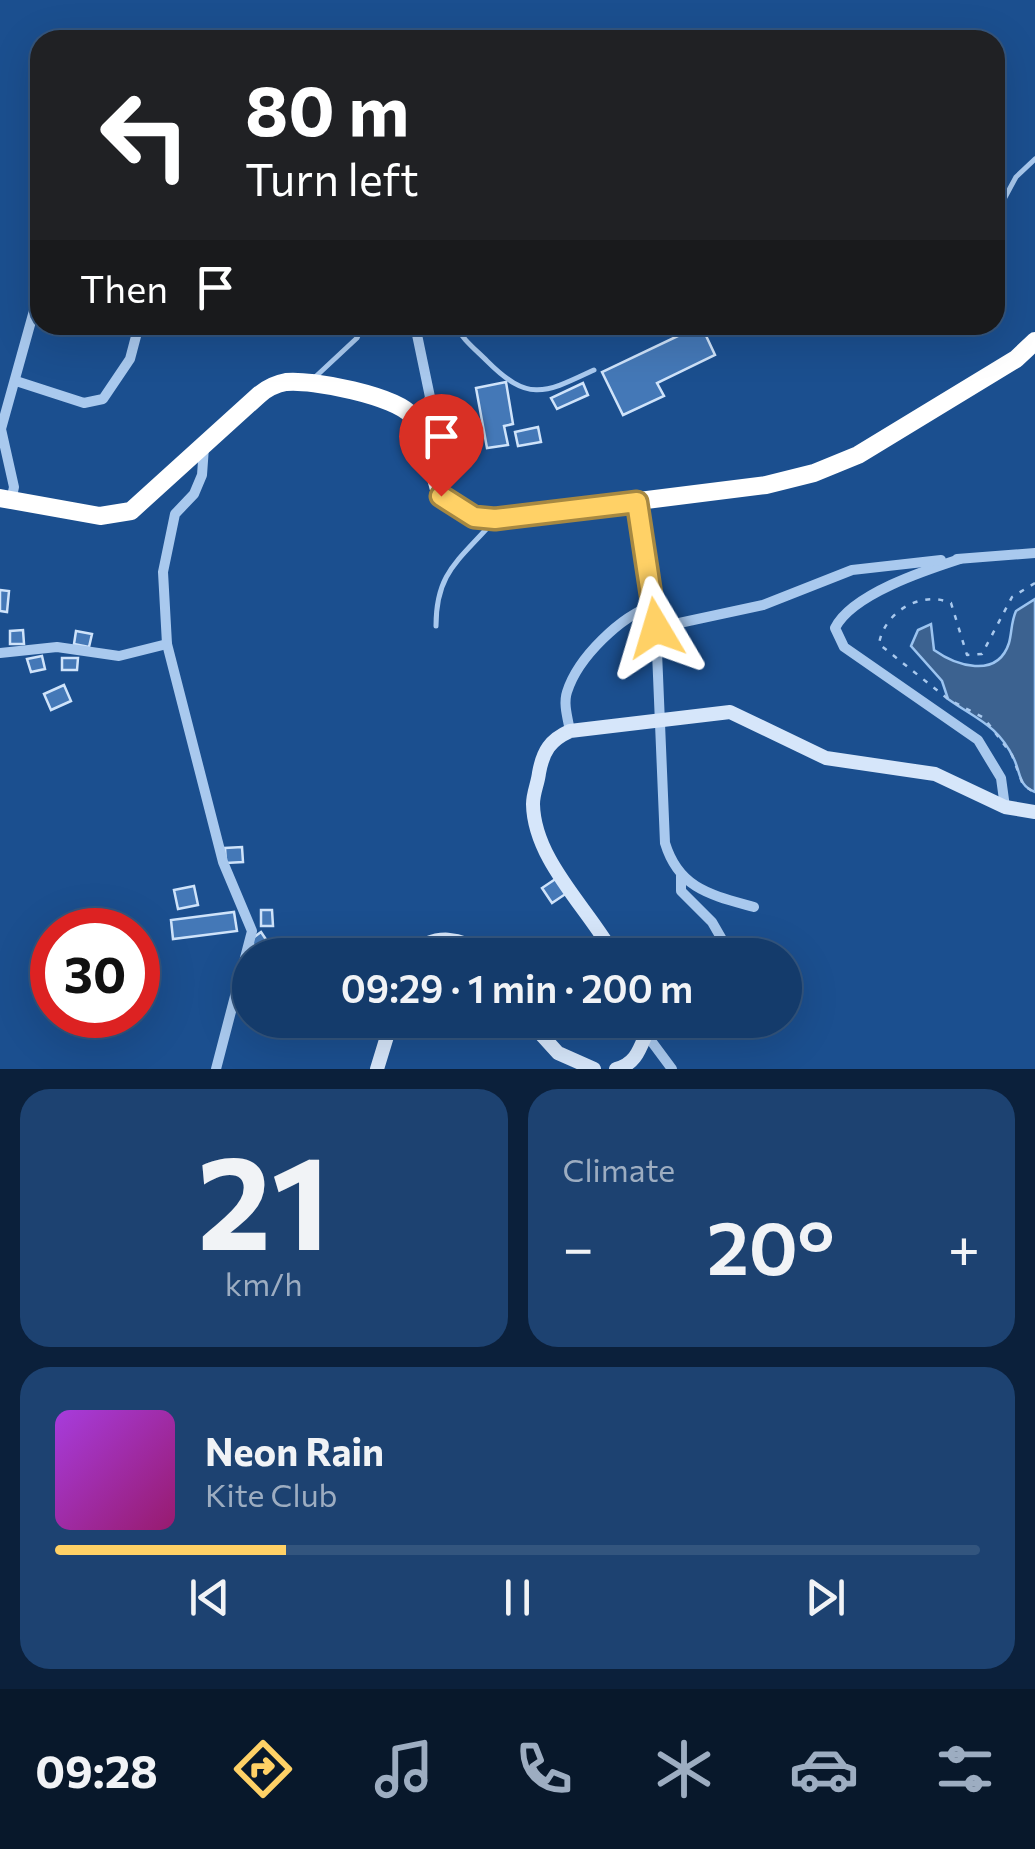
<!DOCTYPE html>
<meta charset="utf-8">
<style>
:root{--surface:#143b6b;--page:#1d4271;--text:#f1f3f6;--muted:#9dadc1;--line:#33557e;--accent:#ffd166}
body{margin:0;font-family:Commissioner,sans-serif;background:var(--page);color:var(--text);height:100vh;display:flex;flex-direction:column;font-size:38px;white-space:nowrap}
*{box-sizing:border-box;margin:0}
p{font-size:32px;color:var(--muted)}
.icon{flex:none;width:55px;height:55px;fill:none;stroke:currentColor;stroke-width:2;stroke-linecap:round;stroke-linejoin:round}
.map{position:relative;height:1069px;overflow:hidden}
.sheet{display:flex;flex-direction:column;gap:20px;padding:20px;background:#0b203b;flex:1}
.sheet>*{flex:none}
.top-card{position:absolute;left:30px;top:30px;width:975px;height:305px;border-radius:30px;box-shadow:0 10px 40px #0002,0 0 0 2px var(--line);background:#202124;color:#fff;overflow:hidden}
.speed{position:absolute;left:30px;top:908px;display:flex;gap:20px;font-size:50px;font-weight:700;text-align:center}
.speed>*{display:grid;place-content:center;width:130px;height:130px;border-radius:50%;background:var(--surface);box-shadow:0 10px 40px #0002,0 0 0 2px var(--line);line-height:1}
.speed .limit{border:15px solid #d22;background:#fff;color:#111}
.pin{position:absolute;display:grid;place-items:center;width:85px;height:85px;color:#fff;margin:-102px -42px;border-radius:50% 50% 50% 0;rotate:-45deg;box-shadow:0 0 10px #0007}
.pin .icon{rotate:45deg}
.me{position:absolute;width:110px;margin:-55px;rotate:353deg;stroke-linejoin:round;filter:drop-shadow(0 0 8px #0008)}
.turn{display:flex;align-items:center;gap:35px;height:210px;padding:0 50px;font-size:45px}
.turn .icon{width:130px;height:130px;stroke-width:2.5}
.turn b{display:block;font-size:70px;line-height:85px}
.then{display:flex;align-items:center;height:95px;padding:0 50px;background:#0003;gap:20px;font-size:38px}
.big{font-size:75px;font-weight:600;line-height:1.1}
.sheet .widget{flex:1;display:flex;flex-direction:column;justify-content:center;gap:15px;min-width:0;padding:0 35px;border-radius:30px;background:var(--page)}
.sheet .dial{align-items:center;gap:0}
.dial b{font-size:130px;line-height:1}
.song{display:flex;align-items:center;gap:30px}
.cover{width:120px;height:120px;border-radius:15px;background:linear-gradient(135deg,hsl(280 70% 55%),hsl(320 70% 35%))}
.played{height:10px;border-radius:5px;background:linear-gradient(90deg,var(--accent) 25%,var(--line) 25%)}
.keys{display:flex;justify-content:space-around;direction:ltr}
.heat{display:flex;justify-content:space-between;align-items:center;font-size:55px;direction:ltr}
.sheet .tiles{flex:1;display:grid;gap:20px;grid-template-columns:1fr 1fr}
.widget:last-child{grid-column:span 2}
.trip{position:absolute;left:232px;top:938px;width:570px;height:100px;border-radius:50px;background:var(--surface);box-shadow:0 10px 40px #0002,0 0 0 2px var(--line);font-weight:600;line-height:100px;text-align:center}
.menu{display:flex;height:160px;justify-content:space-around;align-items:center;background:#08182b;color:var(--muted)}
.menu .icon{width:70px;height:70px}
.menu .selected{color:var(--accent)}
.menu b{font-size:45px;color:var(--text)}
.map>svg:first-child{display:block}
.water{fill:#3c6290;stroke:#9cc4f0;stroke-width:2.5}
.building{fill:#4478b7;stroke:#cfe3fa;stroke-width:2.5}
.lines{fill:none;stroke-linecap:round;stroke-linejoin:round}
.path{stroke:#a9c9ee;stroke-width:2.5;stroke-dasharray:5 8;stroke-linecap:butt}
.lane{stroke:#a9c9ee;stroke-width:5}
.street{stroke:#a9c9ee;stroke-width:10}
.secondary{stroke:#d6e6fa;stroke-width:14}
.highway{stroke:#fff;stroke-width:18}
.route-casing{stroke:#a68842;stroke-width:25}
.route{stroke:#ffd166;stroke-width:18}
</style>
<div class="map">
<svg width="1035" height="1069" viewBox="0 0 1035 1069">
<rect width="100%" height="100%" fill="#1b4f8f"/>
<path class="water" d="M1035,599V792C1018,785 1021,774 1014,759C998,725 976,719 948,699L942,681L911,646L918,630L931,624L934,650C955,665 997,680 1009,643C1012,632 1011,622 1016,611Z"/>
<g class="building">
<polygon points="701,325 715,355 657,383 664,396 623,415 602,372"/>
<polygon points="506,382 513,424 504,426 508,445 487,448 476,388"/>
<polygon points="583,383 588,395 557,409 551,398"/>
<polygon points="538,427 541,442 518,446 515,432"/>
<polygon points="0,590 9,591 7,612 0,611"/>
<polygon points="23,630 24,644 10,644 10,631"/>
<polygon points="76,631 92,634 89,647 74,644"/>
<polygon points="42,656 45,669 31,672 27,659"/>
<polygon points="62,658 78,658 77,670 62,670"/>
<polygon points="64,685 71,701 51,710 44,694"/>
<polygon points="242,847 243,862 226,863 225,848"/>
<polygon points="557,878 567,893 552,903 542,888"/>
<polygon points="194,886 198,905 178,909 174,890"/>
<polygon points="261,910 272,910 273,926 261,926"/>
<polygon points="234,912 237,931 173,939 171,920"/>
<polygon points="261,932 269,944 258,951 250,940"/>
</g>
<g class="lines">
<path class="path" d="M1035,583L1012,597L982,654L967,655L951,603C921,590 884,612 879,644L948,699L984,718L1012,755L1023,785L1035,793"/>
<g class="lane">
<polyline points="995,216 1016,177 1035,159"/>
<path d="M455,325C463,340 475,349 487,361C529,403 545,393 594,370"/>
<polyline points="811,325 840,329 854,325"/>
<polyline points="312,380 357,338 363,325"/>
<path d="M436,626C436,574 457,562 490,525"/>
</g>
<g class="street">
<polyline points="415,325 430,397 419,426"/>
<polyline points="16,381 84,403 103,399 130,359 139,325"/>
<polyline points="204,447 202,475 194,494 175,514 163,572 167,644 223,862 252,931 216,1069"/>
<polyline points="11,501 14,487 1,429 40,289"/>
<path d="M637,502L656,628L665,843C679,889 711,895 754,907"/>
<polyline points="957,559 1035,553"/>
<path d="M960,559C926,570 852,594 835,628L844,647L978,740L1001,778L1005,807"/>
<polyline points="656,628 763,605 852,570 941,560"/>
<polyline points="0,653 57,647 119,656 167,644"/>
<path d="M570,731C568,719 563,704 567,692C578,657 621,616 654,605"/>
<polyline points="681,876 681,891 712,922 731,955"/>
<polyline points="646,1034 672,1069"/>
</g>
<g class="secondary">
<path d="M411,955C434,932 462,937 485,955"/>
<path d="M614,955C588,908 534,860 533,804C533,793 538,783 539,773C543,751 550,740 570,731L730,712L826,758L935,774L1005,807L1035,812"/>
<polyline points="528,1020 558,1053 594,1069"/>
<polyline points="377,1069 392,1020"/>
<path d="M616,1069C635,1064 639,1051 646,1034L641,1020"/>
</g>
<path class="highway" d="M0,498L100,516L131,511L259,395C267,388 275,384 286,382C311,379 397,396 412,416C428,436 433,471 441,496L474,517L495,519L766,485L814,473L858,455L1016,359L1035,341"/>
</g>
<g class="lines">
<g class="route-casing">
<polyline id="route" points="441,496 474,517 495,519 637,502 656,628"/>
</g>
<use href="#route" class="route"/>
</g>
</svg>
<div class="speed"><div class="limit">30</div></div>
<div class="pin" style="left:441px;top:496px;background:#d93025"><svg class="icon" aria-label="arrive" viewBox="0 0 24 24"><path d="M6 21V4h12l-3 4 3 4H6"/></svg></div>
<svg class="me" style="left:656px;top:628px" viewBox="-20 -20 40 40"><path d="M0-17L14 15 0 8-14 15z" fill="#ffd166" stroke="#fff" stroke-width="4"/></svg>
<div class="trip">09:29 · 1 min · 200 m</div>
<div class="top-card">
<div class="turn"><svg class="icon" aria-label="left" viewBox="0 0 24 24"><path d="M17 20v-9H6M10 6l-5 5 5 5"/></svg><div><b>80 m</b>Turn left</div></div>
<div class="then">Then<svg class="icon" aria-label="arrive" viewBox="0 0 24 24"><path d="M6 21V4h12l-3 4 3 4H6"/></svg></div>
</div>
</div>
<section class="sheet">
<div class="tiles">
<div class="widget dial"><b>21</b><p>km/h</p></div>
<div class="widget"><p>Climate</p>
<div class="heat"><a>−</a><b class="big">20°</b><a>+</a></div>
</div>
<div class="widget">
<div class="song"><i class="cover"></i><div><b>Neon Rain</b><p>Kite Club</p></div></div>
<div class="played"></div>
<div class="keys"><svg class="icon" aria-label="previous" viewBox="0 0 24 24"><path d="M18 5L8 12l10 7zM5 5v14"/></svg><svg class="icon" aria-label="pause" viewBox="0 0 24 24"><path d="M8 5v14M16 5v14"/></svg><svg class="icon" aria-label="next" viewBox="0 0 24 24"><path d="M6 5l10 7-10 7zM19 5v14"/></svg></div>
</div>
</div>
</section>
<nav class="menu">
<b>09:28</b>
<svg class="icon selected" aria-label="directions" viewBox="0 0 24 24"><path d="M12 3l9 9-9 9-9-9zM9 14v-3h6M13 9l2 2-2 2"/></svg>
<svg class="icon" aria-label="music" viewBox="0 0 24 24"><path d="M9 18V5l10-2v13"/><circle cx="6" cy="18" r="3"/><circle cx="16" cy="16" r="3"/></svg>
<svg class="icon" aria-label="phone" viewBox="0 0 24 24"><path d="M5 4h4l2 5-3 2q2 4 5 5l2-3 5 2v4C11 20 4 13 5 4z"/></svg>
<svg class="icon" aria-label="climate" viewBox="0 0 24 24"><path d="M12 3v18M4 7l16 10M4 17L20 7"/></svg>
<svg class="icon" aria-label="car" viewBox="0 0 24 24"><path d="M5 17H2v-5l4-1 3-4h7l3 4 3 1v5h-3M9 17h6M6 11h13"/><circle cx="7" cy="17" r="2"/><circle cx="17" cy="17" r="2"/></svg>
<svg class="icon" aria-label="filters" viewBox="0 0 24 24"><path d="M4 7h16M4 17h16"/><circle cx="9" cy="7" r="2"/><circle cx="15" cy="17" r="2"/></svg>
</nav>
